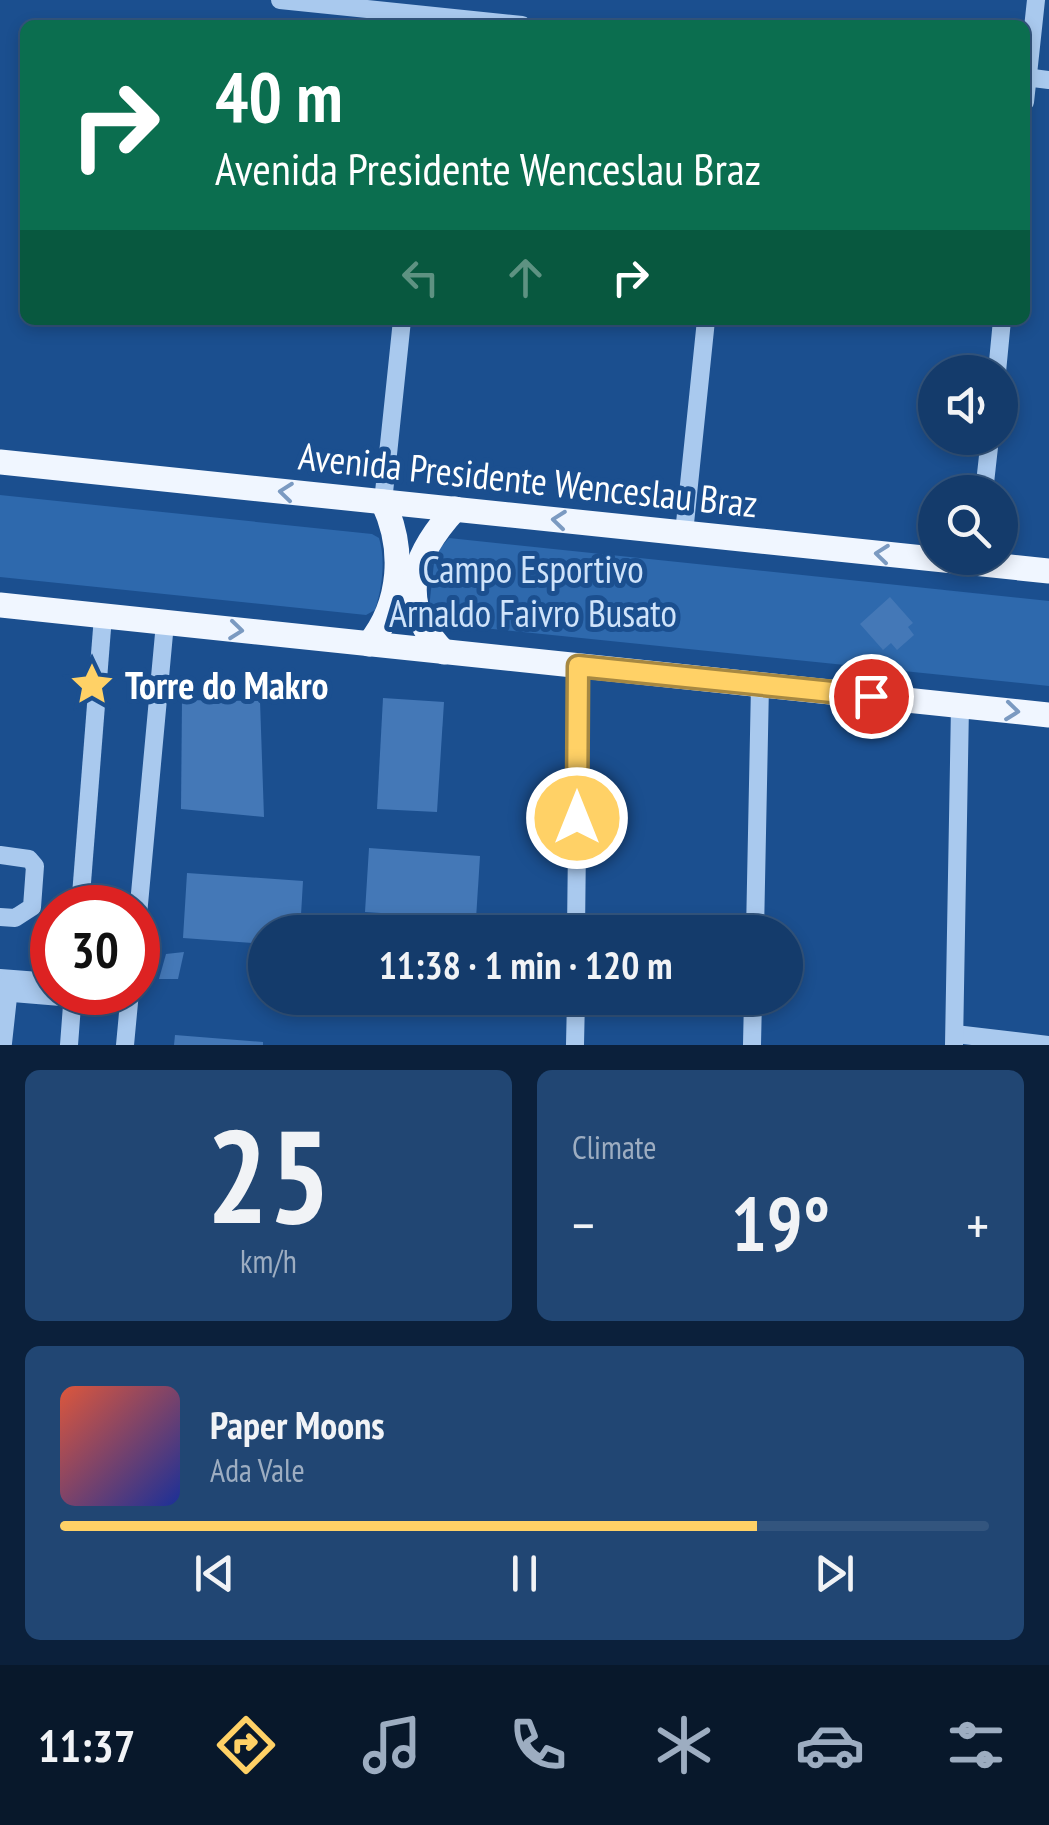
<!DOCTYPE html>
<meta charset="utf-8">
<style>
:root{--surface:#143b6b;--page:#214673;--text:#f1f3f6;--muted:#9dadc1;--line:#33557e;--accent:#ffd166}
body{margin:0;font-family:"PT Sans Narrow",sans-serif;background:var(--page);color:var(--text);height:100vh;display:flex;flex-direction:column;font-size:38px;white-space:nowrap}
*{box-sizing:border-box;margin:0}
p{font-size:32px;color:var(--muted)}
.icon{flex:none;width:55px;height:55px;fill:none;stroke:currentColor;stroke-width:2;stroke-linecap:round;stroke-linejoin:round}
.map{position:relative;height:1045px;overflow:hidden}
.details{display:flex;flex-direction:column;gap:25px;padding:25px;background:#0b203b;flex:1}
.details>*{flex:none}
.top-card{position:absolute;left:20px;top:20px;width:1010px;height:305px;border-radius:15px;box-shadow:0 5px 15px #0003,0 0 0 2px var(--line);background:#0b6e4f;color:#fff;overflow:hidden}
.buttons{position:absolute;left:918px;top:355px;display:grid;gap:20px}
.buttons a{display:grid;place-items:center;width:100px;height:100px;border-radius:50%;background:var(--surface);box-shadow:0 5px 15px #0003,0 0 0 2px var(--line);font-size:50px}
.speed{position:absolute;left:30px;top:885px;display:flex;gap:20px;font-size:50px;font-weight:700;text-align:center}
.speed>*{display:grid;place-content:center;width:130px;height:130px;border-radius:50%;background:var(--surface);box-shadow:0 5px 15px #0003,0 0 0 2px var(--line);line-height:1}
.speed .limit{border:15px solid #d22;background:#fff;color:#111}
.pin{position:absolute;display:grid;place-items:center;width:85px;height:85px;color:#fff;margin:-42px;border:5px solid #fff;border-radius:50%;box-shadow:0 2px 10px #0007}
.me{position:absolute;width:110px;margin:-55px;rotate:0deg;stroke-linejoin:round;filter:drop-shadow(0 0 8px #0008)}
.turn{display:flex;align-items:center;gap:35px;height:210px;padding:0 30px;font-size:45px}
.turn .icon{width:130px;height:130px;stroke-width:2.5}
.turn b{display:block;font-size:70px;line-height:85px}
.lanes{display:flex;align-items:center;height:95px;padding:0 30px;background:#0003;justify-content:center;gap:50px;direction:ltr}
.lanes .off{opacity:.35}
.big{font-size:75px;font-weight:700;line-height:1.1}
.details .tile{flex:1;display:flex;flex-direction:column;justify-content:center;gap:15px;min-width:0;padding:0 35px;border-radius:15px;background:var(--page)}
.details .dial{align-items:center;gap:0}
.dial b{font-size:130px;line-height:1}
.song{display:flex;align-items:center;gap:30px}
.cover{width:120px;height:120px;border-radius:15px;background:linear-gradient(135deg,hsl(10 70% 55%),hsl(230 70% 35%))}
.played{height:10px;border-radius:5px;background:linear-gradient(90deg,var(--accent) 75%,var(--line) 75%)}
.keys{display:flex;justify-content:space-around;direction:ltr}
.heat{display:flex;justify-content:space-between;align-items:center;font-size:55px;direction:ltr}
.details .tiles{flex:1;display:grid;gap:25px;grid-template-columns:1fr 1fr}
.tile:last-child{grid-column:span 2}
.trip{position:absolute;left:248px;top:915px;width:555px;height:100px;border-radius:50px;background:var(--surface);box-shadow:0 5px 15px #0003,0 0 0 2px var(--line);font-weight:700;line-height:100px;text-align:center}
.tabs{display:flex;height:160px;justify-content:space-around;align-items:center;background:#08182b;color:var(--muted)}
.tabs .icon{width:70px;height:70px}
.tabs .on{color:var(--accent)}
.tabs b{font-size:45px;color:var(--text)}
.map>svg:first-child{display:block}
.green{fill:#2e69ad}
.building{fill:#4478b7}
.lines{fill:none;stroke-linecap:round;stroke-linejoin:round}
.minor{stroke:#a9c9ee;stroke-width:18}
.major{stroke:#f0f6ff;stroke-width:25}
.oneway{stroke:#7b9ac1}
.route-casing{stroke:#a68842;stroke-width:25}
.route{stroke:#ffd166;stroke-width:18}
.labels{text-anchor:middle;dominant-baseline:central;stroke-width:10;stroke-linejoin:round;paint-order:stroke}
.street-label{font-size:38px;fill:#fff;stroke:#1b4f8f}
.park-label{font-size:38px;fill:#cfe3fa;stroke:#1b4f8f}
.poi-label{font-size:38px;font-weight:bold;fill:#fff;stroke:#1b4f8f;text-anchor:start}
</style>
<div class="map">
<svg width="1049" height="1045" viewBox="0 0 1049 1045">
<rect width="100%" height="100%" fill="#1b4f8f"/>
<g class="green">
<path d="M0,495L372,534L379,538C386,560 382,588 375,610L366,615L0,577Z"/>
<polygon points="449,538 1049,601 1049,686 444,624 429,608 435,554"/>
</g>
<g class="building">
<polygon points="890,597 913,623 908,627 914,635 897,650 891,643 883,650 860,624"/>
<polygon points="383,698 444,702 437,812 377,809"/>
<polygon points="182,700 260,701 264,817 181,809"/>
<polygon points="369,848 480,856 476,919 365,912"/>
<polygon points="187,873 303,881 300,932 265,932 265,944 183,938"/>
<polygon points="184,952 178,979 159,979 166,954"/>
<polygon points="175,1035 263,1042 263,1045 174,1045"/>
</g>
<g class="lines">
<g class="minor">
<polyline points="280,0 522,25"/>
<polyline points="1025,77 1049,80"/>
<polyline points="1025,102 1036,0"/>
<polyline points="997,372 1002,320"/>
<polyline points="984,492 990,438"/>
<polyline points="383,502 402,320"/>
<polyline points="684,533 706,320"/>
<polyline points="0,855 29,859 35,866 32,907 15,918 0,917"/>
<polyline points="80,908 103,616"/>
<polyline points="138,915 165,623"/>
<polyline points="576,932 579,666"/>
<polyline points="755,932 760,685"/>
<polyline points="0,978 52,982"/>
<polyline points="0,992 73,998"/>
<polyline points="955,1034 1049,1045"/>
<polyline points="3,1043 10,979"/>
<polyline points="69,1045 73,992"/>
<polyline points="125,1045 130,992"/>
<polyline points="575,1045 576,998"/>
<polyline points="752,1045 753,998"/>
<polyline points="954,1045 960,706"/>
</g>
<g class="major">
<polyline points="0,462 1049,571"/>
<polyline points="0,605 1049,715"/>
<path d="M369,644C402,603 405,548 383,502"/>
<path d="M444,652C395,603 412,556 455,509"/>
</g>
</g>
<defs><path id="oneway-chevron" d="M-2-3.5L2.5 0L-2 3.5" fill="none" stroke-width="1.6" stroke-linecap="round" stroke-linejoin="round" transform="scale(2.5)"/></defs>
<g class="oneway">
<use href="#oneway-chevron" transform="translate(286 492) rotate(-174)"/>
<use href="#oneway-chevron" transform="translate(559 520) rotate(-174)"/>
<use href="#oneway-chevron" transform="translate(882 554) rotate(-174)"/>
<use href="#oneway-chevron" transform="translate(236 630) rotate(6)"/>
<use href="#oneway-chevron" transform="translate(1012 711) rotate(6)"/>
</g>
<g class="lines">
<g class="route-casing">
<polyline id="route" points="577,818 578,666 871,696"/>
</g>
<use href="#route" class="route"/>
</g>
<defs>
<g id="sight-bare" transform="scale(3.45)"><path d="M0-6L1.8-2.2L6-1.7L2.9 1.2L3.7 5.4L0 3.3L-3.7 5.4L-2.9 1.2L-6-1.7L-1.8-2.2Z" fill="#ffd166" stroke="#1b4f8f" stroke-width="2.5" paint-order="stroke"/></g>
</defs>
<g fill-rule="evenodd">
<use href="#sight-bare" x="92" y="684"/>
</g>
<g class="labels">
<g class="street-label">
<text transform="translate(528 479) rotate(6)">Avenida Presidente Wenceslau Braz</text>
</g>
<g class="park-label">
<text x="533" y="568">Campo Esportivo<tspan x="533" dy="44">Arnaldo Faivro Busato</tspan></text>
</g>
<g class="poi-label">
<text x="125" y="684">Torre do Makro</text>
</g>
</g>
</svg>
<div class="buttons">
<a><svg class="icon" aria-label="sound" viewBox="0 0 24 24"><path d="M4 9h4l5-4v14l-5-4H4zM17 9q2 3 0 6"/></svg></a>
<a><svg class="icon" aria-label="search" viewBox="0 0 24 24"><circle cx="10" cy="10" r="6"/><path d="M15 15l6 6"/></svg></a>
</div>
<div class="speed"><div class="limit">30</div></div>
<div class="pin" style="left:871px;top:696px;background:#d93025"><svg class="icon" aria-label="arrive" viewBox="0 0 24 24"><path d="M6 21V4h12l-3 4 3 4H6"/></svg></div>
<svg class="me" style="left:577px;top:818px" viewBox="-20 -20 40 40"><circle r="17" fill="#ffd166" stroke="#fff" stroke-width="3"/><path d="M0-11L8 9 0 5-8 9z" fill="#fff"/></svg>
<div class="trip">11:38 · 1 min · 120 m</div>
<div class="top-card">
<div class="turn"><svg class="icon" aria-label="right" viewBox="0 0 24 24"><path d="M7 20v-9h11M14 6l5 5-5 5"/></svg><div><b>40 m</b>Avenida Presidente Wenceslau Braz</div></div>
<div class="lanes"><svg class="icon off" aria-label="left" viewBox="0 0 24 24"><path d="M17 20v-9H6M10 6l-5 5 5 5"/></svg><svg class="icon off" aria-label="ahead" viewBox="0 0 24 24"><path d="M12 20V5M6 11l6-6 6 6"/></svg><svg class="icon" aria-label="right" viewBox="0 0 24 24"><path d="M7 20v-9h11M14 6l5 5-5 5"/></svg></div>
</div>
</div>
<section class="details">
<div class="tiles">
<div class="tile dial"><b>25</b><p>km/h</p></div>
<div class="tile"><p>Climate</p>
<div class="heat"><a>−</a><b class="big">19°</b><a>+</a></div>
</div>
<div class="tile">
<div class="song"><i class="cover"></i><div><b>Paper Moons</b><p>Ada Vale</p></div></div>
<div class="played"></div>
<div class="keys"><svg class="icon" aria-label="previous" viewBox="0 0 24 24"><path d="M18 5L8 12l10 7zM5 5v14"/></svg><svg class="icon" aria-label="pause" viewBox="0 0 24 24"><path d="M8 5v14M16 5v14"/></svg><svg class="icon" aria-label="next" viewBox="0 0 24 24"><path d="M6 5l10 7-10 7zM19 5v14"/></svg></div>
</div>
</div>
</section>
<nav class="tabs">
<b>11:37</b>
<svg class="icon on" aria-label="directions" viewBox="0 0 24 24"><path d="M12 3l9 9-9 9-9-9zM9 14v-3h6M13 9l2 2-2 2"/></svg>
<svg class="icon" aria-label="music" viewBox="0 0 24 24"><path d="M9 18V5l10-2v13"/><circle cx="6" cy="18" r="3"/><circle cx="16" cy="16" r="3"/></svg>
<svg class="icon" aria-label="phone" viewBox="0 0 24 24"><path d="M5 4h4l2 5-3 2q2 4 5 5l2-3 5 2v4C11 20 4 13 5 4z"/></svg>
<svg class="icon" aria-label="climate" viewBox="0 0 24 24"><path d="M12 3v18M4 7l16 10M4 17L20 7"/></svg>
<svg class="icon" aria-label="car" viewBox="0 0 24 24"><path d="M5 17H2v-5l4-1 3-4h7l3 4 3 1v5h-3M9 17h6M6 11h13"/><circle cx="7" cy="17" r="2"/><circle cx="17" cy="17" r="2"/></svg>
<svg class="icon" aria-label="filters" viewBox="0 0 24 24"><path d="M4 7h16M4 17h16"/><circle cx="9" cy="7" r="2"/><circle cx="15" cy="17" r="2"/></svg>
</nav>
